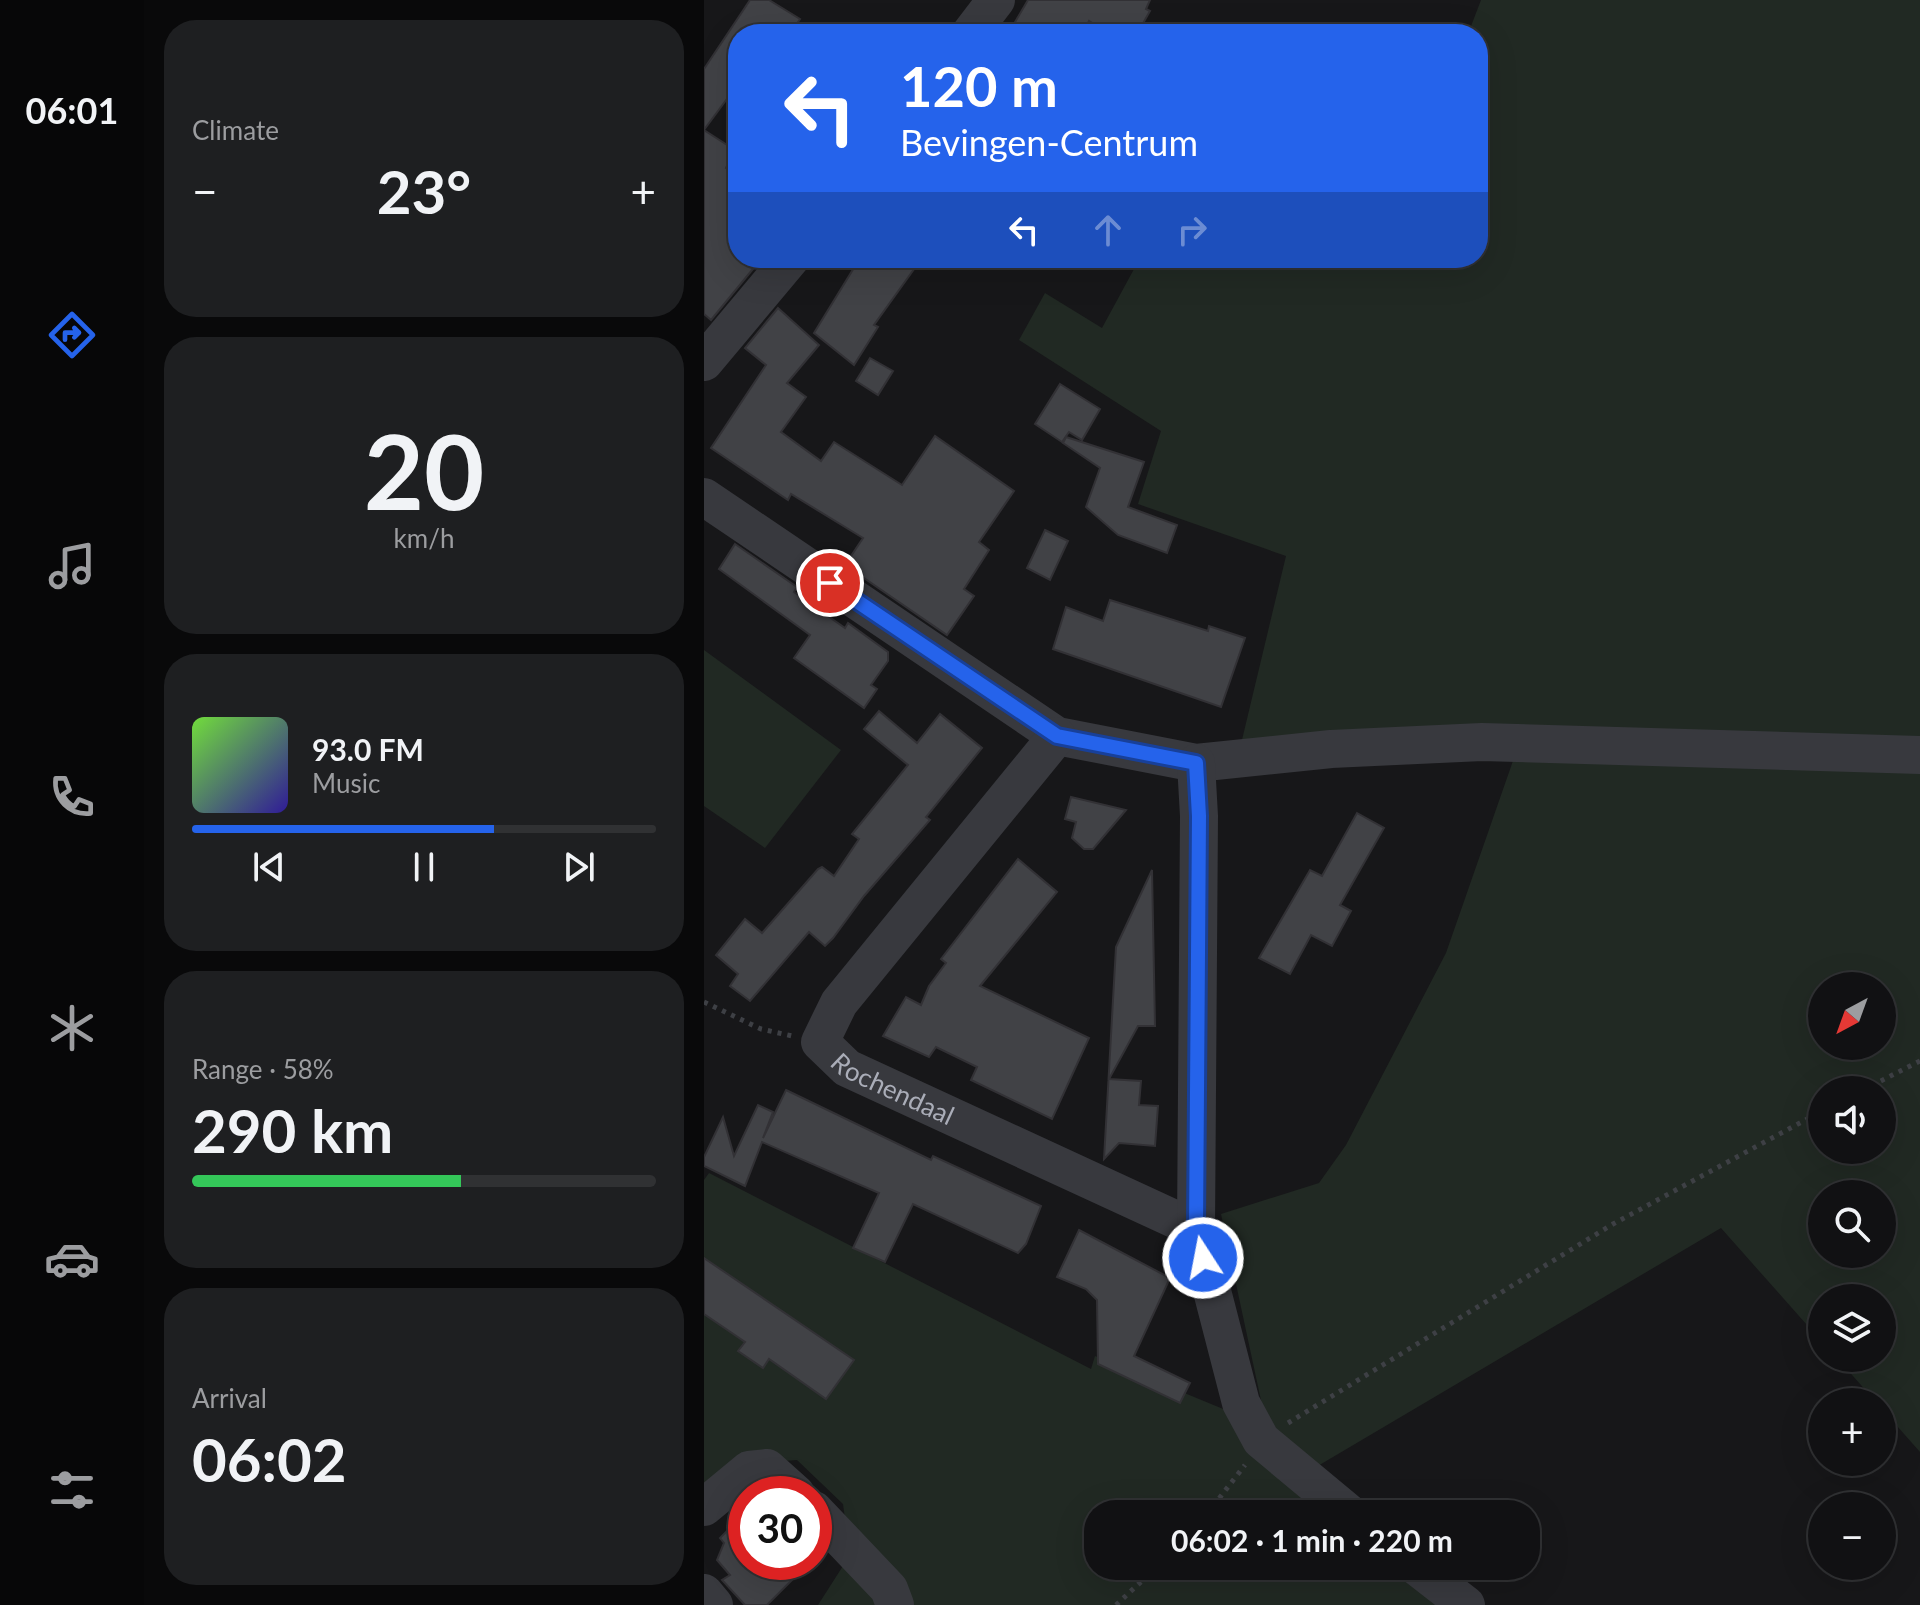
<!DOCTYPE html>
<meta charset="utf-8">
<style>
:root{--surface:#111113;--page:#1e1f21;--text:#f1f3f6;--muted:#9c9da0;--line:#303133;--accent:#2563eb}
body{margin:0;font-family:Lato,sans-serif;background:var(--page);color:var(--text);height:100vh;display:flex;flex-direction:column;font-size:30px;white-space:nowrap}
*{box-sizing:border-box;margin:0}
p{font-size:26px;color:var(--muted)}
.icon{flex:none;width:44px;height:44px;fill:none;stroke:currentColor;stroke-width:2;stroke-linecap:round;stroke-linejoin:round}
.map{position:relative;flex:1;overflow:hidden}
.side{display:flex;flex-direction:column;gap:20px;padding:20px;background:#09090a;width:560px}
.side>*{flex:none}
.hud{position:absolute;left:24px;top:24px;width:760px;height:244px;border-radius:32px;box-shadow:0 8px 32px #0002,0 0 0 2px var(--line);background:#2563eb;color:#fff;overflow:hidden}
.needle{width:52px;rotate:221deg}
.tools{position:absolute;left:1104px;top:972px;display:grid;gap:16px}
.tools a{display:grid;place-items:center;width:88px;height:88px;border-radius:50%;background:var(--surface);box-shadow:0 8px 32px #0002,0 0 0 2px var(--line);font-size:40px}
.speed{position:absolute;left:24px;top:1476px;display:flex;gap:16px;font-size:40px;font-weight:700;text-align:center}
.speed>*{display:grid;place-content:center;width:104px;height:104px;border-radius:50%;background:var(--surface);box-shadow:0 8px 32px #0002,0 0 0 2px var(--line);line-height:1}
.speed .limit{border:12px solid #d22;background:#fff;color:#111}
.pin{position:absolute;display:grid;place-items:center;width:68px;height:68px;color:#fff;margin:-34px;border:4px solid #fff;border-radius:50%;box-shadow:0 2px 8px #0007}
.me{position:absolute;width:88px;margin:-44px;rotate:349deg;stroke-linejoin:round;filter:drop-shadow(0 0 6px #0008)}
.turn{display:flex;align-items:center;gap:28px;height:168px;padding:0 40px;font-size:36px}
.turn .icon{width:104px;height:104px;stroke-width:2.5}
.turn b{display:block;font-size:56px;line-height:68px}
.lanes{display:flex;align-items:center;height:76px;padding:0 40px;background:#0003;justify-content:center;gap:40px;direction:ltr}
.lanes .off{opacity:.35}
.big{font-size:60px;font-weight:700;line-height:1.1}
.side .tile{flex:1;display:flex;flex-direction:column;justify-content:center;gap:12px;min-width:0;padding:0 28px;border-radius:32px;background:var(--page)}
.side .dial{align-items:center;gap:0}
.dial b{font-size:104px;line-height:1}
.song{display:flex;align-items:center;gap:24px}
.cover{width:96px;height:96px;border-radius:12px;background:linear-gradient(135deg,hsl(100 70% 55%),hsl(250 70% 35%))}
.played{height:8px;border-radius:4px;background:linear-gradient(90deg,var(--accent) 65%,var(--line) 65%)}
.keys{display:flex;justify-content:space-around;direction:ltr}
.heat{display:flex;justify-content:space-between;align-items:center;font-size:44px;direction:ltr}
.charge{height:12px;border-radius:6px;background:linear-gradient(90deg,#34c759 58%,var(--line) 0)}
.trip{position:absolute;left:380px;top:1500px;width:456px;height:80px;border-radius:32px;background:var(--surface);box-shadow:0 8px 32px #0002,0 0 0 2px var(--line);font-weight:700;line-height:80px;text-align:center}
main{display:flex;flex:1;min-height:0}
.menu{display:flex;flex-direction:column;width:144px;justify-content:space-around;align-items:center;background:#070708;color:var(--muted)}
.menu .icon{width:56px;height:56px}
.menu .on{color:var(--accent)}
.menu b{font-size:36px;color:var(--text)}
.map>svg:first-child{display:block}
.green{fill:#212923;fill-rule:evenodd}
.building{fill:#414246;stroke:#323135;stroke-width:2}
.lines{fill:none;stroke-linecap:round;stroke-linejoin:round}
.path{stroke:#3e4045;stroke-width:5;stroke-dasharray:4 6;stroke-linecap:butt}
.minor{stroke:#38393e;stroke-width:38}
.route-casing{stroke:#184099;stroke-width:20}
.route{stroke:#2563eb;stroke-width:14}
.labels{text-anchor:middle;dominant-baseline:central;stroke-width:8;stroke-linejoin:round;paint-order:stroke}
.street-label{font-size:26px;fill:#aaadb8;stroke:#121214}
</style>
<main>
<nav class="menu">
<b>06:01</b>
<svg class="icon on" aria-label="directions" viewBox="0 0 24 24"><path d="M12 3l9 9-9 9-9-9zM9 14v-3h6M13 9l2 2-2 2"/></svg>
<svg class="icon" aria-label="music" viewBox="0 0 24 24"><path d="M9 18V5l10-2v13"/><circle cx="6" cy="18" r="3"/><circle cx="16" cy="16" r="3"/></svg>
<svg class="icon" aria-label="phone" viewBox="0 0 24 24"><path d="M5 4h4l2 5-3 2q2 4 5 5l2-3 5 2v4C11 20 4 13 5 4z"/></svg>
<svg class="icon" aria-label="climate" viewBox="0 0 24 24"><path d="M12 3v18M4 7l16 10M4 17L20 7"/></svg>
<svg class="icon" aria-label="car" viewBox="0 0 24 24"><path d="M5 17H2v-5l4-1 3-4h7l3 4 3 1v5h-3M9 17h6M6 11h13"/><circle cx="7" cy="17" r="2"/><circle cx="17" cy="17" r="2"/></svg>
<svg class="icon" aria-label="filters" viewBox="0 0 24 24"><path d="M4 7h16M4 17h16"/><circle cx="9" cy="7" r="2"/><circle cx="15" cy="17" r="2"/></svg>
</nav>
<section class="side">
<div class="tile"><p>Climate</p>
<div class="heat"><a>−</a><b class="big">23°</b><a>+</a></div>
</div>
<div class="tile dial"><b>20</b><p>km/h</p></div>
<div class="tile">
<div class="song"><i class="cover"></i><div><b>93.0 FM</b><p>Music</p></div></div>
<div class="played"></div>
<div class="keys"><svg class="icon" aria-label="previous" viewBox="0 0 24 24"><path d="M18 5L8 12l10 7zM5 5v14"/></svg><svg class="icon" aria-label="pause" viewBox="0 0 24 24"><path d="M8 5v14M16 5v14"/></svg><svg class="icon" aria-label="next" viewBox="0 0 24 24"><path d="M6 5l10 7-10 7zM19 5v14"/></svg></div>
</div>
<div class="tile"><p>Range · 58%</p><b class="big">290 km</b><div class="charge"></div></div>
<div class="tile"><p>Arrival</p><b class="big">06:02</b></div>
</section>
<div class="map">
<svg width="1216" height="1605" viewBox="0 0 1216 1605">
<rect width="100%" height="100%" fill="#171719"/>
<g class="green">
<polygon points="777,0 1216,0 1216,743 537,744 582,556 434,504 457,431 315,340 341,293 398,328 436,258 774,258 774,34 764,34"/>
<polygon points="0,650 137,750 61,848 0,806"/>
<path d="M811,755L1216,763V1452L1178,1409V1402H1172L1133,1358H1178V1298H1118V1342L1017,1228L607,1470L561,1419L517,1214L615,1183L642,1145L742,953ZM1118,986H1178V1046H1118ZM1118,1090H1178V1150H1118ZM1118,1194H1178V1254H1118Z"/>
<polygon points="5,1173 387,1369 391,1356 524,1411 630,1514 394,1514 394,1566 697,1566 747,1605 114,1605 146,1555 139,1504 93,1460 52,1463 0,1493 0,1180"/>
</g>
<g class="building">
<polygon points="46,0 65,0 96,19 86,34 34,34 34,84 0,130 31,150 22,168 34,176 34,258 58,258 7,320 0,314 0,69"/>
<polygon points="324,0 446,0 442,9 446,11 433,34 406,34 385,21 378,34 304,34"/>
<polygon points="156,258 218,258 170,325 174,327 150,365 110,333"/>
<polygon points="74,308 115,345 83,383 102,397 77,432 117,461 130,442 198,485 231,436 310,491 275,542 285,550 260,589 270,596 243,635 141,565 159,538 87,494 84,500 7,448 62,365 41,348"/>
<polygon points="166,358 189,371 174,395 152,381"/>
<polygon points="356,384 396,409 378,440 365,432 358,442 331,424"/>
<polygon points="362,437 440,462 424,507 473,525 463,553 414,535 382,507 396,468 359,443"/>
<polygon points="341,530 364,541 346,580 323,568"/>
<polygon points="31,544 93,587 90,592 141,628 144,623 184,652 184,661 167,685 173,689 160,708 90,658 106,635 15,569"/>
<polygon points="406,600 504,631 505,626 541,638 517,707 349,649 362,607 399,621"/>
<polygon points="175,711 213,743 236,714 278,748 222,817 226,820 160,896 129,938 121,946 105,932 46,1001 26,986 34,974 12,955 41,919 58,933 114,869 118,867 130,876 155,839 148,834 204,765 160,729"/>
<polygon points="367,797 422,810 389,849 380,849 368,838 372,822 361,819"/>
<polygon points="653,813 680,828 636,905 647,911 628,946 607,935 586,974 555,958 606,870 618,876"/>
<polygon points="314,859 353,892 276,986 385,1038 348,1119 267,1080 273,1067 232,1047 225,1057 179,1036 202,997 217,1005 225,986 242,963 237,959"/>
<polygon points="448,870 451,1026 434,1026 405,1079 437,1081 435,1105 454,1106 451,1146 415,1143 400,1159 412,947"/>
<polygon points="82,1090 227,1160 229,1156 337,1206 322,1244 314,1253 209,1204 181,1262 149,1248 175,1193 58,1142 41,1186 0,1166 0,1157 19,1117 30,1156 54,1105 69,1112 59,1138"/>
<polygon points="375,1230 466,1278 430,1356 486,1383 476,1403 394,1364 393,1300 382,1289 353,1277"/>
<polygon points="0,1258 150,1360 122,1399 65,1359 59,1368 34,1351 41,1342 0,1314"/>
<polygon points="42,1501 42,1562 106,1562 63,1605 41,1605 18,1580 26,1575 13,1560 20,1543 16,1538 27,1527"/>
</g>
<g class="lines">
<g class="path">
<polyline points="0,1002 57,1029 88,1036"/>
<polyline points="1159,1090 1216,1061"/>
<polyline points="584,1423 909,1224 1118,1111"/>
<polyline points="503,1514 541,1465"/>
<polyline points="412,1605 454,1566"/>
</g>
<g class="minor">
<polyline points="266,34 292,0"/>
<polyline points="0,362 87,258"/>
<polyline points="0,497 353,736 492,763 627,749 778,742 1216,755"/>
<path id="s1" d="M353,736L135,1003L116,1042L143,1068L492,1229"/>
<polyline points="492,763 495,816 492,1229 537,1403 557,1440 646,1514"/>
<polyline points="0,1507 45,1470 63,1468 92,1494"/>
<polyline points="110,1510 185,1589 191,1605"/>
<polyline points="712,1566 762,1605"/>
<polyline points="0,1593 10,1605"/>
</g>
</g>
<g class="lines">
<g class="route-casing">
<polyline id="route" points="126,583 353,736 492,763 495,816 492,1229 499,1258"/>
</g>
<use href="#route" class="route"/>
</g>
<g class="labels">
<g class="street-label">
<text stroke="none"><textPath href="#s1" startOffset="476">Rochendaal</textPath></text>
</g>
</g>
</svg>
<div class="tools">
<a><svg class="needle" viewBox="-14 -14 28 28"><path d="M0-13l5 13h-10z" fill="#e53935"/><path d="M0 13l5-13h-10z" fill="#9c9da0"/></svg></a>
<a><svg class="icon" aria-label="sound" viewBox="0 0 24 24"><path d="M4 9h4l5-4v14l-5-4H4zM17 9q2 3 0 6"/></svg></a>
<a><svg class="icon" aria-label="search" viewBox="0 0 24 24"><circle cx="10" cy="10" r="6"/><path d="M15 15l6 6"/></svg></a>
<a><svg class="icon" aria-label="layers" viewBox="0 0 24 24"><path d="M12 4l9 5-9 5-9-5zM3 14l9 5 9-5"/></svg></a>
<a>+</a>
<a>−</a>
</div>
<div class="speed"><div class="limit">30</div></div>
<div class="pin" style="left:126px;top:583px;background:#d93025"><svg class="icon" aria-label="arrive" viewBox="0 0 24 24"><path d="M6 21V4h12l-3 4 3 4H6"/></svg></div>
<svg class="me" style="left:499px;top:1258px" viewBox="-20 -20 40 40"><circle r="17" fill="#2563eb" stroke="#fff" stroke-width="3"/><path d="M0-11L8 9 0 5-8 9z" fill="#fff"/></svg>
<div class="trip">06:02 · 1 min · 220 m</div>
<div class="hud">
<div class="turn"><svg class="icon" aria-label="left" viewBox="0 0 24 24"><path d="M17 20v-9H6M10 6l-5 5 5 5"/></svg><div><b>120 m</b>Bevingen-Centrum</div></div>
<div class="lanes"><svg class="icon" aria-label="left" viewBox="0 0 24 24"><path d="M17 20v-9H6M10 6l-5 5 5 5"/></svg><svg class="icon off" aria-label="ahead" viewBox="0 0 24 24"><path d="M12 20V5M6 11l6-6 6 6"/></svg><svg class="icon off" aria-label="right" viewBox="0 0 24 24"><path d="M7 20v-9h11M14 6l5 5-5 5"/></svg></div>
</div>
</div>
</main>
